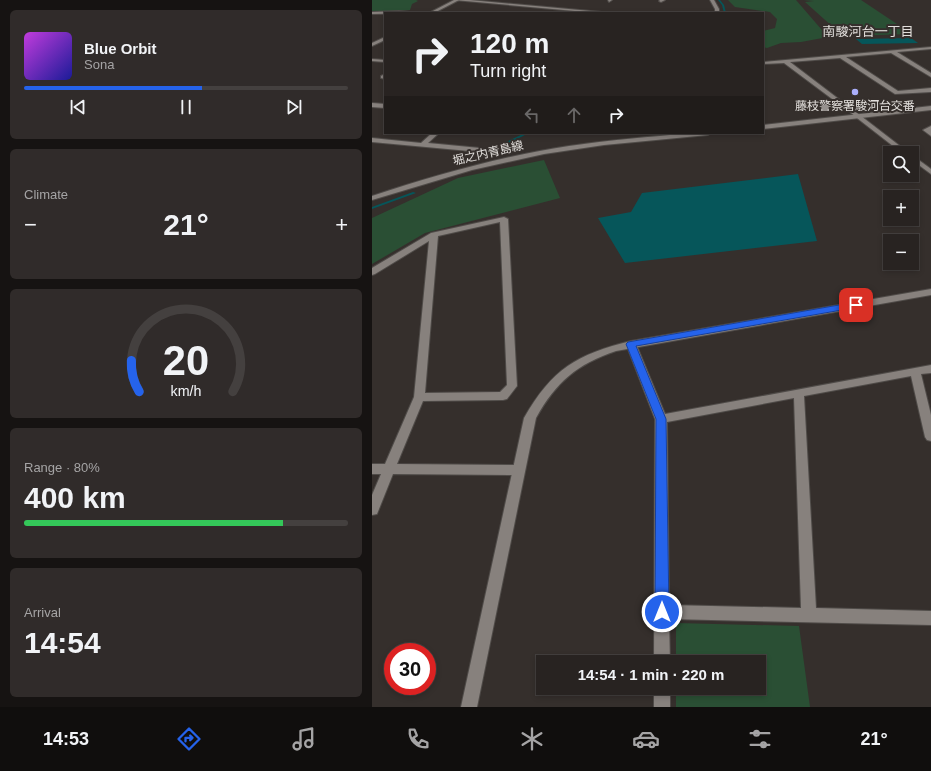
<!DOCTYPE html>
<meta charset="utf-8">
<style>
:root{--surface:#282321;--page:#302b2a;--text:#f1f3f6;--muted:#a5a4a5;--line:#44403f;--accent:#2563eb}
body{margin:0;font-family:Arial,"Noto Sans JP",sans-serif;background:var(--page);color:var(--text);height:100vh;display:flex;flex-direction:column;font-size:15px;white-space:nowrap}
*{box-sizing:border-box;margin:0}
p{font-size:13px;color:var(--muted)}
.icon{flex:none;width:22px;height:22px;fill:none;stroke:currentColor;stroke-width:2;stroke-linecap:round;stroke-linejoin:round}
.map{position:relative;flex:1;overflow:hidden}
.side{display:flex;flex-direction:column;gap:10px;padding:10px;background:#161312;width:372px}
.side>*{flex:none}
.top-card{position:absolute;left:12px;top:12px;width:380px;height:122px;border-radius:0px;box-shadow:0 2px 6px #0003,0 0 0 1px var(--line);background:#282321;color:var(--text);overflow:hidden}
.fabs{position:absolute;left:511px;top:146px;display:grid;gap:8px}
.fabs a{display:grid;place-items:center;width:36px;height:36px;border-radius:0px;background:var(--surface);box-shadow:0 2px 6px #0003,0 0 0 1px var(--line);font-size:20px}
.speed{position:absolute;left:12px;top:643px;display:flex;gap:8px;font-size:20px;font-weight:700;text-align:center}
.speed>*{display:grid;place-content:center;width:52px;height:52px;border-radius:50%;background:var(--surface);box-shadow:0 2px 6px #0003,0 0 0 1px var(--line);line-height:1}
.speed .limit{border:6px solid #d22;background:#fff;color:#111}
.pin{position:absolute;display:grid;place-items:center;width:34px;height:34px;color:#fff;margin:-17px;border-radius:8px;box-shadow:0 2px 6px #0006}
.me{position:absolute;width:44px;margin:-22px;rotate:0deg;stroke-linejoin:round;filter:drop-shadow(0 0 3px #0008)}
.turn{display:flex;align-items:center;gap:14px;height:84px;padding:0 20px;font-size:18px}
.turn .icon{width:52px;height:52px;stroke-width:2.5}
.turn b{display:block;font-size:28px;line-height:34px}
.lanes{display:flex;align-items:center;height:38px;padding:0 20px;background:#0003;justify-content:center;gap:20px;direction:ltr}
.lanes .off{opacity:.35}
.big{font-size:30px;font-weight:800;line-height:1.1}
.side .widget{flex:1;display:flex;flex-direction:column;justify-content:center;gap:6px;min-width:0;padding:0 14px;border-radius:6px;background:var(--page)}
.side .dial{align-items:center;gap:0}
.dial svg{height:104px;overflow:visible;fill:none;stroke:var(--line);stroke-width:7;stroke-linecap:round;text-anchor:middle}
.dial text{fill:var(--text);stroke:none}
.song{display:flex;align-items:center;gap:12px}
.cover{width:48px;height:48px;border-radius:6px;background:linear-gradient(135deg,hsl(290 70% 55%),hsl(240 70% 35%))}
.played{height:4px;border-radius:2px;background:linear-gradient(90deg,var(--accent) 55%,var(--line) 55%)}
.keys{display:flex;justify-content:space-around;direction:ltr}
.heat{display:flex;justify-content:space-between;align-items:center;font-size:22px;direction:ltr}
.charge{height:6px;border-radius:3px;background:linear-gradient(90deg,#34c759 80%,var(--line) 0)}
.trip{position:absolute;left:164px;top:655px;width:230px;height:40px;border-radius:0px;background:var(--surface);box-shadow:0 2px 6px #0003,0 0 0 1px var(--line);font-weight:800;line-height:40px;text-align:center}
.menu{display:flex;height:64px;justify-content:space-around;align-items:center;background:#100e0d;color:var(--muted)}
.menu .icon{width:28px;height:28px}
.menu .selected{color:var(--accent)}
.menu b{font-size:18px;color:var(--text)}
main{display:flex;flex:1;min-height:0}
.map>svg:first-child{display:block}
.green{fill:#2a4f34}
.water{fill:#06565a}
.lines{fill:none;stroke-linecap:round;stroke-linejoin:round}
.stream{fill:#06565a;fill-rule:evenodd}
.minor-casing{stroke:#4f4b48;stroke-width:2}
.tertiary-casing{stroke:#4f4b48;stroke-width:2}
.secondary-casing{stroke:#4f4b48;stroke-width:2}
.minor{fill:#87817d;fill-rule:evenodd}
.tertiary{fill:#87817d;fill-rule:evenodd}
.secondary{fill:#87817d;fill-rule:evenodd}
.route{fill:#2563eb;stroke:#184099}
.poi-dot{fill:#abaffb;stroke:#352f2c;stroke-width:1.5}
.labels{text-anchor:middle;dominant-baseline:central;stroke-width:4;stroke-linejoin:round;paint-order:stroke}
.far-poi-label{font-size:12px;fill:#e2dfdc;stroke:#352f2c}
.far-street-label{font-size:12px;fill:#e2dfdc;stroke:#352f2c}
.far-neighbourhood-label{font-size:13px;fill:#e2dfdc;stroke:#352f2c}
</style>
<main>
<section class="side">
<div class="widget">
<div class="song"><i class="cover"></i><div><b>Blue Orbit</b><p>Sona</p></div></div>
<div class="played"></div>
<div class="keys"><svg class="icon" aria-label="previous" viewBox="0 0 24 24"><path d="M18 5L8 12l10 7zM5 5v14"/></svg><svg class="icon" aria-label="pause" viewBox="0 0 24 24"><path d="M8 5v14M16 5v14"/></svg><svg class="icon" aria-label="next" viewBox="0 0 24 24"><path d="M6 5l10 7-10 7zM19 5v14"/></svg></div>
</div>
<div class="widget"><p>Climate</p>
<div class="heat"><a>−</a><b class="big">21°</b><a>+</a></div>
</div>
<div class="widget dial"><svg viewBox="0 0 100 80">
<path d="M14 69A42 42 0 1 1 86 69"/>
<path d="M14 69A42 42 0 0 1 8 45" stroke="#2563eb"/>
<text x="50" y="56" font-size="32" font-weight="700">20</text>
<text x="50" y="72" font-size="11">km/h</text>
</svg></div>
<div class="widget"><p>Range · 80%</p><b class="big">400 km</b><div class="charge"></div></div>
<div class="widget"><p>Arrival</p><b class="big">14:54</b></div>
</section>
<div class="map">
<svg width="559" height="707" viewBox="0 0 559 707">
<rect width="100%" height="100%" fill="#352f2c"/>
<g class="green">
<polygon points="0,0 44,0 46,1 40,4 38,10 0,12"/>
<polygon points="356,0 424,0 456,37 429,42 409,43 395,48 391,47 391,31 403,28 405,19 398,12 363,7"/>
<polygon points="431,0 489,0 540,34 471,36 433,2 442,1"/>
<polygon points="172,160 188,198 53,233 0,264 0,218 86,178"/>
<polygon points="304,623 427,626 438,707 304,707 304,688 387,688 387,662 304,662"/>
</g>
<g class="water">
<polygon points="539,38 546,43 490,44 484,39"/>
<polygon points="426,174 445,241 253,263 226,218 259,212 270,193"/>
</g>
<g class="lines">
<g class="stream">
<polygon points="346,0 348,0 352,5 354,13 352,13 350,5"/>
<polygon points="153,133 157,133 135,144 132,143"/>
<polygon points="41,192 44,193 0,209 0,207"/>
</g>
<g class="minor-casing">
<g id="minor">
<polygon points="82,0 98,0 241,13 225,13"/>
<polygon points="236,0 240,0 237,2"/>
<polygon points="288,0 293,0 289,2 287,1"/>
<polygon points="27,11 50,13 0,14 0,12"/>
<polygon points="559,47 559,49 525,52 559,73 559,77 519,53 474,57 526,91 559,88 559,92 523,94 468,58 418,62 489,116 489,118 487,119 412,63 391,64 391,62"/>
<polygon points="0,59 13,60 13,62 0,61"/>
<polygon points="13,74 13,79 9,78 9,76"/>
<polygon points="0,103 13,104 13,108 0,107"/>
<polygon points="559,126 559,136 551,130"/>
<polygon points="60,133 67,133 56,143 108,148 111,150 108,152 0,142 0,138 49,143"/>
<path d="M132,217L136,219L145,386L135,399L131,400L51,401L25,464L146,465L150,467L152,470L150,473L146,475L21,474L5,514L0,515V495L9,474H0V464H13L42,397L57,241L3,274L0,275V268L59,233ZM128,222L135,385L128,392L53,393L66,236Z"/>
<path d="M259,341L264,344L293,414L559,365V373L549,374L559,415V441L555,440L553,437L539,376L432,396L444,608L559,611V625L297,619L298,662H282L283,419L254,344ZM422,398L429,608L297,605L295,422Z"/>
<rect x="282" y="688" width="16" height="19"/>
</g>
</g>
<g class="tertiary-casing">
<g id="tertiary">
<polygon points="82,0 87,0 62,13 57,13"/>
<polygon points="338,0 342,0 347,9 347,13 343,13 343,9"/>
<polygon points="13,37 13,40 0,46 0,43"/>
<polygon points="485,116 489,116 537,153 530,153 485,118"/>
<polygon points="540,155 559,169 559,174 540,160"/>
<path d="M559,289V295L244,351C205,364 184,382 164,418L105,707H89L152,418C180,369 205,354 259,341Z"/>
</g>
</g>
<g class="secondary-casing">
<g id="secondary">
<polygon points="559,106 559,110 391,129 391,125"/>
<path d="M318,133H339L336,135L232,145L172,154L100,170L0,200V196C64,175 130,156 197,146C237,140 278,137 318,133Z"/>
</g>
</g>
<use href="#minor" class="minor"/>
<use href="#tertiary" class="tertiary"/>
<use href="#secondary" class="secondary"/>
</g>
<polygon class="route" points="484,302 487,303 488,305 487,307 264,346 294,419 297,612 295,617 290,619 285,617 283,612 284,419 254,344 256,342"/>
<circle class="poi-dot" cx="483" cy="92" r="4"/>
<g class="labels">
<g class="far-poi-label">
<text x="483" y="106">藤枝警察署駿河台交番</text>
</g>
<g class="far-street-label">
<text transform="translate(116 153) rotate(-13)">堀之内青島線</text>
</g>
<g class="far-neighbourhood-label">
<text x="496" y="31">南駿河台一丁目</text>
</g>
</g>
</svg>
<div class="fabs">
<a><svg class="icon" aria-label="search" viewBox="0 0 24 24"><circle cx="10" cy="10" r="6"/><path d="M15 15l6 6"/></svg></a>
<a>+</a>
<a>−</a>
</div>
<div class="speed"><div class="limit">30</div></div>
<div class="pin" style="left:484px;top:305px;background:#d93025"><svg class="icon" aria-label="arrive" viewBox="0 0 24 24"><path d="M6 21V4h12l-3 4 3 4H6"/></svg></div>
<svg class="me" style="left:290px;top:612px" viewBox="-20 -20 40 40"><circle r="17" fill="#2563eb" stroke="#fff" stroke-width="3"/><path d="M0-11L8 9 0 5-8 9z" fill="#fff"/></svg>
<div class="trip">14:54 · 1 min · 220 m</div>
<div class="top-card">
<div class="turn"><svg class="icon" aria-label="right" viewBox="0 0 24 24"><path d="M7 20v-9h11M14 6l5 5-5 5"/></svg><div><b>120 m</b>Turn right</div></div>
<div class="lanes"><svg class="icon off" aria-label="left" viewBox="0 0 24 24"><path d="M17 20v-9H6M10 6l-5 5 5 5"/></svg><svg class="icon off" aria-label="ahead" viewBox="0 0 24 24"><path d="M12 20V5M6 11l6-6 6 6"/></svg><svg class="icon" aria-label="right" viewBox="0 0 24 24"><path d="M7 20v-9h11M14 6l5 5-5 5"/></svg></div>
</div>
</div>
</main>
<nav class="menu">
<b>14:53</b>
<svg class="icon selected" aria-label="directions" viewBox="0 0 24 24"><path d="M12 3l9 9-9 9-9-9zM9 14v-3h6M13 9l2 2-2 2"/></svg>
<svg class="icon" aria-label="music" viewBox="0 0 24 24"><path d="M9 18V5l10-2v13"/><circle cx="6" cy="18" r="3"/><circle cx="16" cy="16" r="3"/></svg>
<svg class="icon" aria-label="phone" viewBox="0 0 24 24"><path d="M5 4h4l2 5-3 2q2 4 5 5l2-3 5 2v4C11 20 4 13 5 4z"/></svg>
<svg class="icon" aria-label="climate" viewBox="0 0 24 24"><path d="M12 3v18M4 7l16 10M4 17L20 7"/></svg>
<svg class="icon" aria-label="car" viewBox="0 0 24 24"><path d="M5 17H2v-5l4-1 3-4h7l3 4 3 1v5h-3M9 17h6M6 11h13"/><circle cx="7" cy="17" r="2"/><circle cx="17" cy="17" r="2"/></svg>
<svg class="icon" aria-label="filters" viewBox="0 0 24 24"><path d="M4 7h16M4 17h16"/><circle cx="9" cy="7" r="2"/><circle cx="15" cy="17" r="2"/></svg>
<b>21°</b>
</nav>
